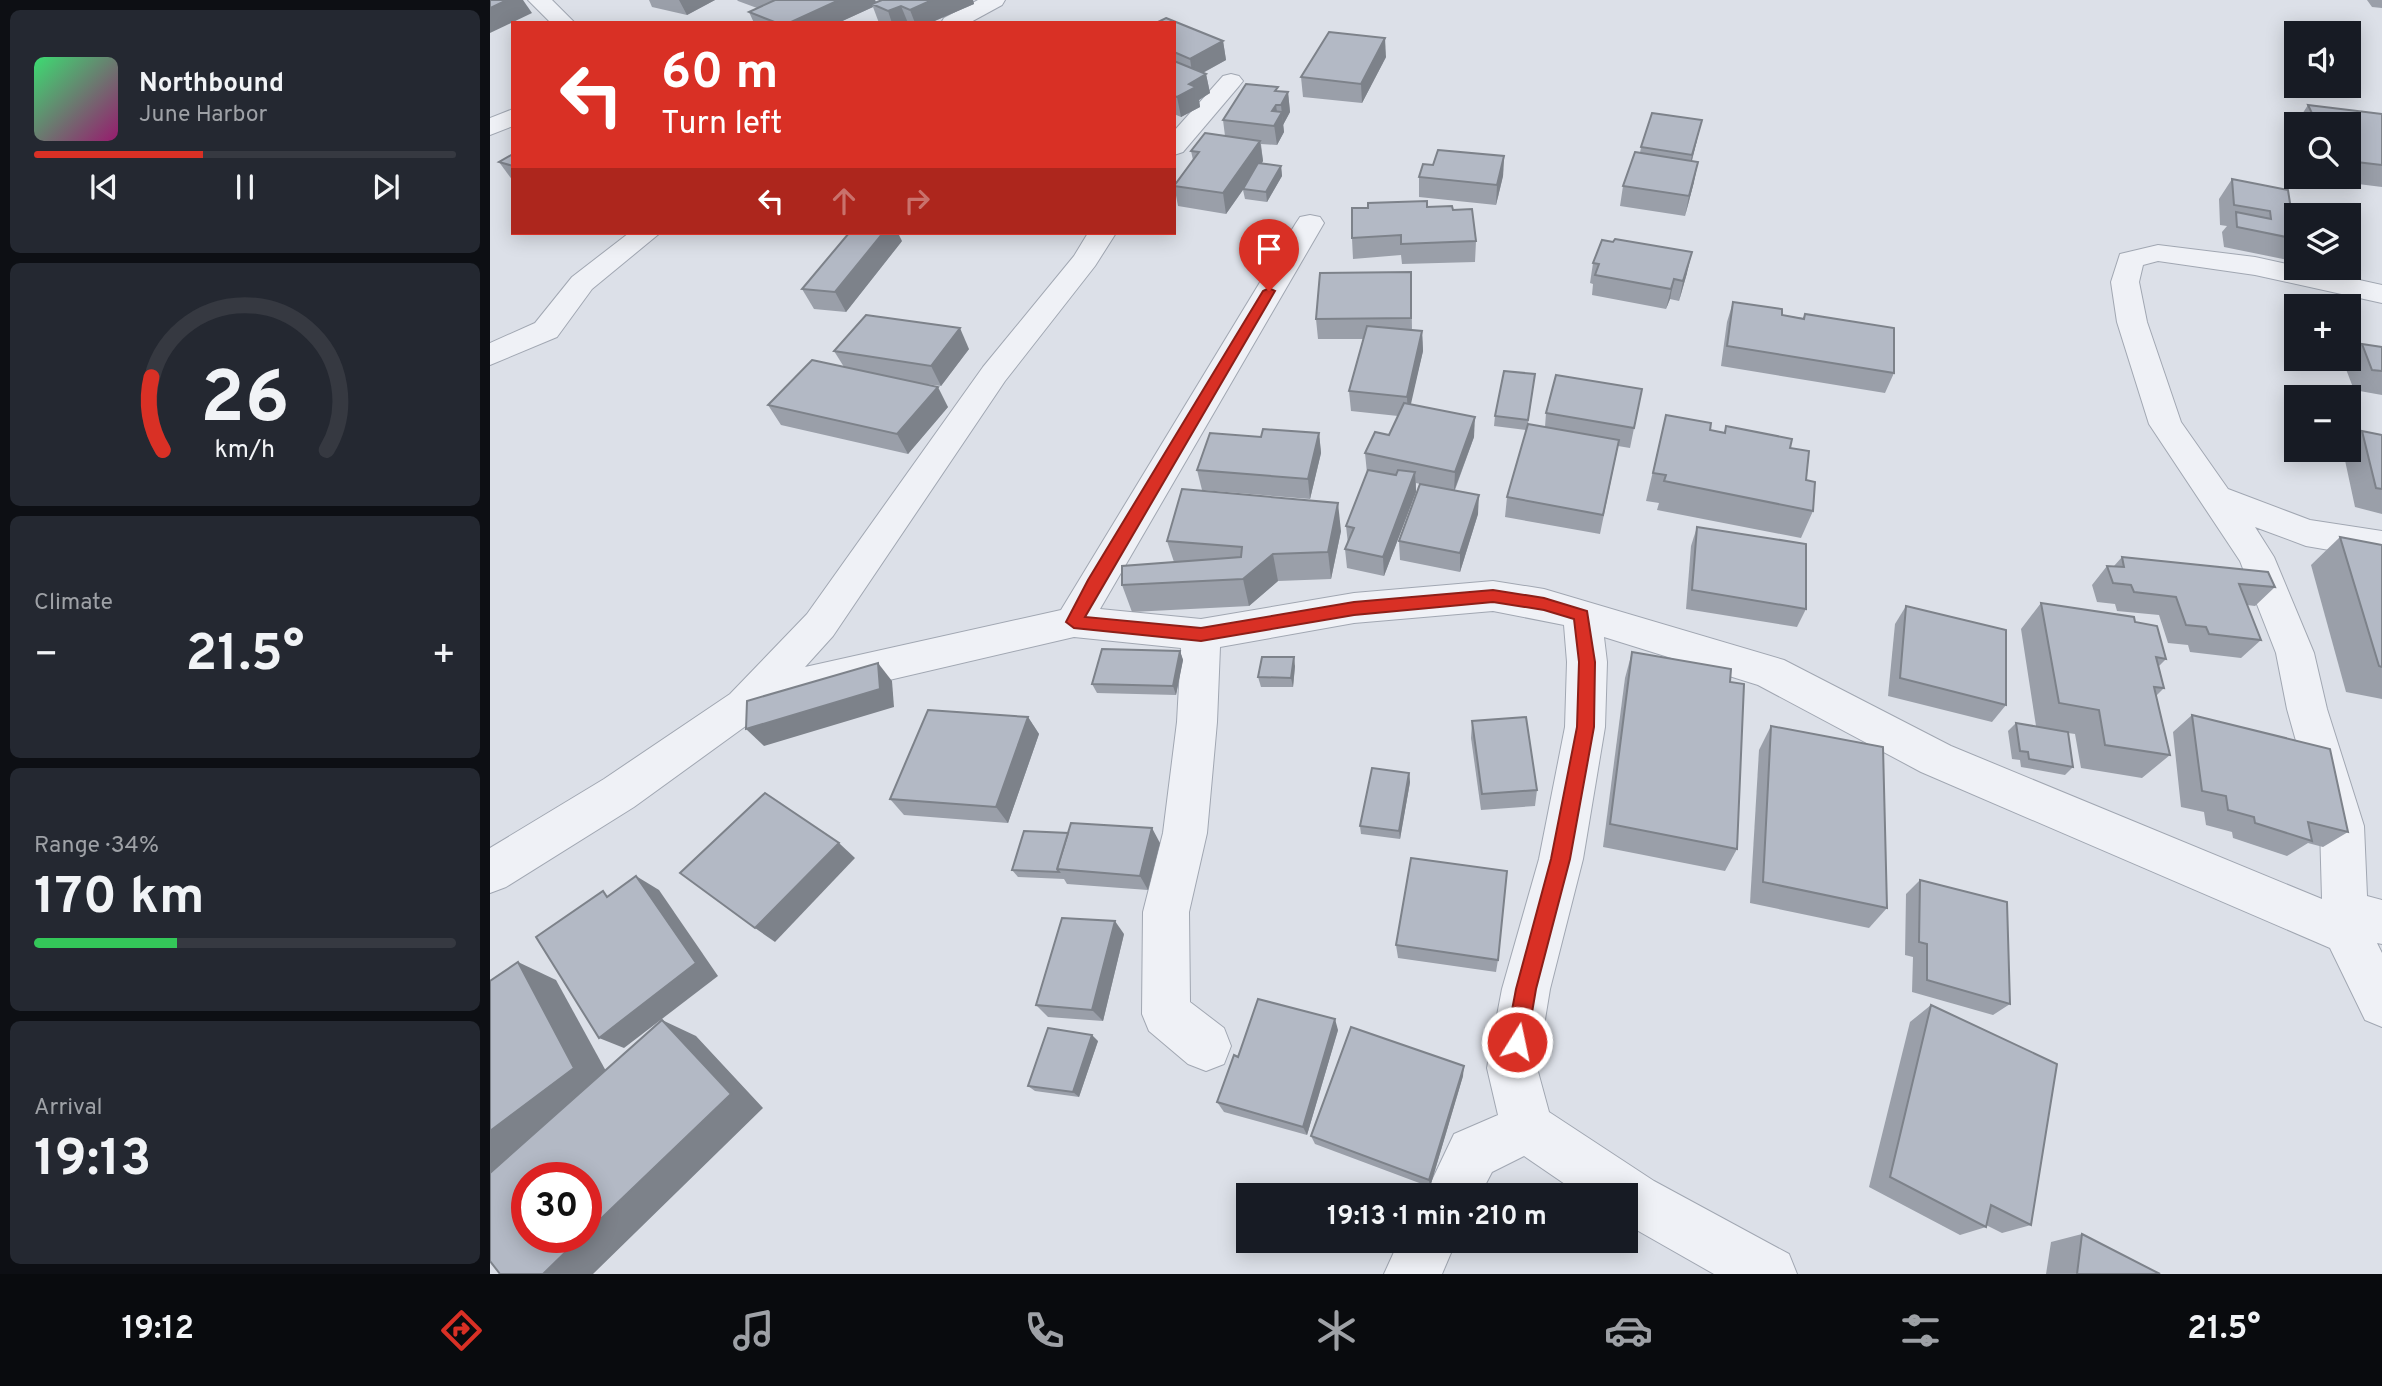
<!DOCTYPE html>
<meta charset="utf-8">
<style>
:root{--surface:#171b24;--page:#242831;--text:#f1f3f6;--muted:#9ea1a6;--line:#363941;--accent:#d93025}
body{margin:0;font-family:Overpass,sans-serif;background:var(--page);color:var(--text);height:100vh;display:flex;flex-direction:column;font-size:26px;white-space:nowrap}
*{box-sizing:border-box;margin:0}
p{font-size:23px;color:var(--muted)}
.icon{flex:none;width:38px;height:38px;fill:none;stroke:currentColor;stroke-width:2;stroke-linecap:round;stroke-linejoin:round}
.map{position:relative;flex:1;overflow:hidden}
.drawer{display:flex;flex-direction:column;gap:10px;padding:10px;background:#0d0f14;width:490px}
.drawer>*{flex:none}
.hud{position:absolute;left:21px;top:21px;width:665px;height:214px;border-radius:0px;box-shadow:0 4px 18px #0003;background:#d93025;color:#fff;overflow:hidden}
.tools{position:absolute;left:1794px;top:21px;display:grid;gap:14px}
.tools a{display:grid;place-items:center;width:77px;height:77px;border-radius:0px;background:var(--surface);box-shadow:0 4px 18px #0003;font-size:35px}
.speed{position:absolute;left:21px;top:1162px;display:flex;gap:14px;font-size:35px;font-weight:700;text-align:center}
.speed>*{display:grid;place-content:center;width:91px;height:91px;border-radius:50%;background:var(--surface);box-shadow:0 4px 18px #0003;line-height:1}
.speed .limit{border:10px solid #d22;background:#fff;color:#111}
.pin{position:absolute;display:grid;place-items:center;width:60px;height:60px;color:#fff;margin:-72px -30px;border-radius:50% 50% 50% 0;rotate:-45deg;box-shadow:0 0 7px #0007}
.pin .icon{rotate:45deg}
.me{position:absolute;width:77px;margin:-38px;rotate:10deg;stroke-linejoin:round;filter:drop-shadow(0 0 5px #0008)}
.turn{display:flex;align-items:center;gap:24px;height:147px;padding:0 35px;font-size:32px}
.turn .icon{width:91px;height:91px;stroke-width:2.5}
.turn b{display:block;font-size:49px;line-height:60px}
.lanes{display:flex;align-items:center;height:66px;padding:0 35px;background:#0003;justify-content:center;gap:35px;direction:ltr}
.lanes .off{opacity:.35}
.big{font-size:52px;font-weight:700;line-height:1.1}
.drawer .tile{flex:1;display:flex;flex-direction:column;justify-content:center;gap:10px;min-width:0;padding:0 24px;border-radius:10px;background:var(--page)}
.drawer .dial{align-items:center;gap:0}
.dial svg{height:182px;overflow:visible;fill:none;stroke:var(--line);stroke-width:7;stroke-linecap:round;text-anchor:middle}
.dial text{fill:var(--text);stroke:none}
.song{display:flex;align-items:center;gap:21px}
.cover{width:84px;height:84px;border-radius:10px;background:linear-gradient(135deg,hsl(140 70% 55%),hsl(320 70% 35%))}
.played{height:7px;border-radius:4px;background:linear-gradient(90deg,var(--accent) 40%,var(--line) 40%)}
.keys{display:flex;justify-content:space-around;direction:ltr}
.heat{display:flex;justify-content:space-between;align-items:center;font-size:38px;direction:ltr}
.charge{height:10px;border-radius:5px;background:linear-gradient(90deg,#34c759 34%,var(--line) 0)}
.trip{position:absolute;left:746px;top:1183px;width:402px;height:70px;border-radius:0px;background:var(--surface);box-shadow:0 4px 18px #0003;font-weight:700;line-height:70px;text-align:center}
.tab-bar{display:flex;height:112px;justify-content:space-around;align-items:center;background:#090b0e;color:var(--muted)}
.tab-bar .icon{width:49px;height:49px}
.tab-bar .active{color:var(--accent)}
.tab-bar b{font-size:32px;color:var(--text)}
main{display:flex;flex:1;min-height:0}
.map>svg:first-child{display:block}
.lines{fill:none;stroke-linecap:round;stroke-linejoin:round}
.minor-casing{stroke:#a1a7b2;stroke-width:2}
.minor{fill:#eff1f6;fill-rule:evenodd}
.wall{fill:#9a9fa9}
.shaded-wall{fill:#7d828a}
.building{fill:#b3b9c5;stroke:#7d828a;stroke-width:2}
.route{fill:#d93025;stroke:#8d1f18;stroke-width:2}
</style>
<main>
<section class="drawer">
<div class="tile">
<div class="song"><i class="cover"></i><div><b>Northbound</b><p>June Harbor</p></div></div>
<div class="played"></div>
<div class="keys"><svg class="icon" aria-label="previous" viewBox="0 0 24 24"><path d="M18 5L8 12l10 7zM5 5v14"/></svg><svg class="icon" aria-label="pause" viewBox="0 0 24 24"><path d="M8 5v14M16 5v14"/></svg><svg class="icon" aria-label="next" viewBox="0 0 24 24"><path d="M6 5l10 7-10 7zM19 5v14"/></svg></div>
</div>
<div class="tile dial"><svg viewBox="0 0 100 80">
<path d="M14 69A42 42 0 1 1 86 69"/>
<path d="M14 69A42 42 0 0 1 9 37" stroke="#d93025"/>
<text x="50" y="56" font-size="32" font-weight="700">26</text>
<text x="50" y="72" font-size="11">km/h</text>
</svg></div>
<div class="tile"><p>Climate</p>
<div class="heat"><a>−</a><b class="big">21.5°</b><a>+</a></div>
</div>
<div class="tile"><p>Range · 34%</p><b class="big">170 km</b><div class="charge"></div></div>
<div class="tile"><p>Arrival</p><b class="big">19:13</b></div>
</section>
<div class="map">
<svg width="1892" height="1274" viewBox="0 0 1892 1274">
<rect width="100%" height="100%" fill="#dce0e8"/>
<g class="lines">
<g class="minor-casing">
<g id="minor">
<polygon points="38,0 62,0 85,23 61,23"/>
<polygon points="488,0 515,0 512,5 479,23 451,23 454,18"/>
<polygon points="741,74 749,76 753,81 749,86 693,152 684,155 684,131 733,76"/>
<polygon points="23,109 23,126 0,135 0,118"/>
<polygon points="820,215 830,217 834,223 610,609 711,619 864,593 1003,581 1054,589 1294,660 1461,746 1832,899 1830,826 1797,709 1786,653 1750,561 1659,424 1627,322 1621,282 1630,254 1668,245 1765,257 1892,285 1892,303 1765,275 1668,261 1653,265 1649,282 1657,322 1691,422 1738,489 1820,520 1892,531 1892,559 1816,546 1765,527 1784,557 1824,653 1837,709 1874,826 1877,896 1892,900 1892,944 1887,943 1892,953 1892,1027 1875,1020 1840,948 1431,772 1268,685 1114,637 1117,662 1115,727 1093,859 1060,989 1047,1068 1059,1112 1164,1181 1299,1254 1307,1274 1224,1274 1136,1224 1136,1195 1091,1195 1034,1156 1002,1172 990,1195 935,1195 964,1134 1008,1115 997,1068 1012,989 1049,859 1075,727 1077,662 1074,625 1003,611 864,623 730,647 727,722 717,833 699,912 700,1002 734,1028 741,1046 734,1064 716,1071 698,1064 659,1031 652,1014 653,912 673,833 687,722 691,648 584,637 322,698 264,720 144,807 16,887 0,893 0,848 114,779 240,694 317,614 493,367 584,256 598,233 626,233 605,266 515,381 343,636 315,667 571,610 806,223 810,217"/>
<polygon points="139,233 170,233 102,289 67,337 0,365 0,343 45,323 82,277"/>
<polygon points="909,1241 966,1241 952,1274 894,1274"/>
</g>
</g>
<use href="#minor" class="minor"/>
</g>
<g class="wall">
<polygon points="159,0 225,0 197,15 162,7"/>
<polygon points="247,0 385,0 386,2 389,1 389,0 483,0 484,4 440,23 389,23 383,7 348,23 264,23 259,12 267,8 248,1"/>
<polygon points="1877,0 1892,0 1892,8 1882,7"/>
<polygon points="684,23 733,41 736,60 713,73 716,74 720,93 709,100 710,107 691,117 684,114"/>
<polygon points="896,57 872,103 813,97 811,77"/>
<polygon points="788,91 798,92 800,112 793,125 794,132 787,145 771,144 773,161 772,163 791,166 792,176 777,202 755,199 753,190 736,214 688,206 684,185 703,160 701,151 735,136 733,120"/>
<polygon points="1818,105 1892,114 1892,187 1828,179 1827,177 1858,177 1858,124 1806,124 1806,128 1805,125"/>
<polygon points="1207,140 1202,161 1204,182 1195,216 1130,206 1133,186 1150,153 1151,147"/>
<polygon points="23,154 23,181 9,162"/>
<polygon points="1014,156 1013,176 1006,205 929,197 929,177 943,165"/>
<polygon points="1742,179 1804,229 1806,229 1806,250 1798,260 1734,247 1732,232 1737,226 1730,225 1729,199"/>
<polygon points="937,207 963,210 986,241 985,262 912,264 911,255 863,259 862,238"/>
<polygon points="564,233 581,233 579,235"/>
<polygon points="412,241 356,312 324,309 312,289"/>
<polygon points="1103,263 1197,273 1189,301 1180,299 1176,309 1102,295 1103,284 1100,283"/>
<polygon points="921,272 922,330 932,331 933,351 920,404 984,437 965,490 988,514 970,572 910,560 909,541 930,484 926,483 926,492 894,576 857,568 855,549 858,544 856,526 877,473 875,453 899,435 908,416 861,411 859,391 873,339 828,339 826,319"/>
<polygon points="1243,302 1292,315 1313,318 1315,314 1404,373 1395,393 1231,366 1237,322"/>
<polygon points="1872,344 1892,347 1892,395 1864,390 1854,364"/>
<polygon points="479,349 451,386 421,382 458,407 418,454 291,425 278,405 354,367 344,351"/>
<polygon points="1045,374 1038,424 1055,427 1056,413 1152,389 1140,448 1128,446 1110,534 1015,517 1017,497 1036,430 1004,426 1005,416"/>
<polygon points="1176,415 1220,430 1234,432 1236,426 1300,448 1316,480 1323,511 1311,538 1167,510 1169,503 1156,501"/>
<polygon points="1872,431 1892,435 1892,514 1865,507 1853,451 1854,450 1858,450 1858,445"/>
<polygon points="829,433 831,453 820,499 712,490 707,470 771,437"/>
<polygon points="1207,527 1316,609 1307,627 1196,609 1201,546"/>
<polygon points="851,531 841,579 788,581 759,606 642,612 632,585 684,562 677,541"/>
<polygon points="1850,537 1892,545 1892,699 1856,692 1821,565"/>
<polygon points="1632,557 1785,587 1765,606 1757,605 1771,640 1751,658 1700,652 1698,645 1678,643 1669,615 1627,611 1625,604 1607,602 1602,585 1617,566 1624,566"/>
<polygon points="1551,603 1645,622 1676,659 1669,666 1674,688 1666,696 1680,755 1652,778 1591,768 1585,734 1578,733 1583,767 1575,775 1531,767 1530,760 1522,759 1518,731 1526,723 1546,726 1531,629"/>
<polygon points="1416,606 1516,705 1502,722 1398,696 1405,624"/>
<polygon points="690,651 693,660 686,695 607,693 602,684"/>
<polygon points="1142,652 1240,682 1247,849 1235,871 1113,847 1135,678"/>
<polygon points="805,666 803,687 771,687 768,677"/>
<polygon points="1702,715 1858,832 1833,847 1818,843 1797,856 1743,838 1742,832 1716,825 1714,812 1691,807 1683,732"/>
<polygon points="538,717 549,734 518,823 414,815 400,799"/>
<polygon points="982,721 1047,790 1045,806 991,810 981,738"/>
<polygon points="1281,726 1397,908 1379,928 1260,903 1269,750"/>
<polygon points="919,773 920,782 910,839 871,834 870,826"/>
<polygon points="670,843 658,890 577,884 574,879 528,877 522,870"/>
<polygon points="1430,880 1520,1004 1503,1015 1422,992 1423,957 1415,955 1416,894"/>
<polygon points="634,934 613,1021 558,1017 546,1005"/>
<polygon points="906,945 1008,960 1006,972 908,958"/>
<polygon points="1441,1005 1541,1225 1512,1233 1496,1225 1496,1227 1470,1235 1379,1187 1420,1022"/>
<polygon points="848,1030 817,1135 734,1112 727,1102 748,1057"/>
<polygon points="608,1041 589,1097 545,1091 538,1086"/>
<polygon points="973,1076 940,1187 825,1144 821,1136"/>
<polygon points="1592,1234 1670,1274 1556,1274 1561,1242"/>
</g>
<g class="shaded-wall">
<polygon points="17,0 33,0 42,13 0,33 0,8"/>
<polygon points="189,0 225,0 197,15"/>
<polygon points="349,0 385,0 387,5 382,4 383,7 348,23 299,23"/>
<polygon points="442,0 483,0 484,4 440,23 425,23 420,10"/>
<polygon points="411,6 418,23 402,23 398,11"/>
<polygon points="895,38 896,57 872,103 871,84"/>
<polygon points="733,41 736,60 703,78 700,59"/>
<polygon points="716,74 720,93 709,100 710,107 691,117 687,97 699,84"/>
<polygon points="798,92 800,112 793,125 791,105"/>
<polygon points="786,105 788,119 792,112 794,132 787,145 782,111"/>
<polygon points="1212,120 1207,140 1198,175 1202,155"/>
<polygon points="770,141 773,161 736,214 733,193"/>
<polygon points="1014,156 1013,176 1006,205 1007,185"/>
<polygon points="1208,162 1204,182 1195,216 1199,196"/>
<polygon points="791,166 792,176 777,202 776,192"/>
<polygon points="393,233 408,233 412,241 356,312 345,292"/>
<polygon points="1202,252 1197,273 1189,301 1193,281"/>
<polygon points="1184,279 1180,299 1176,309 1181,289"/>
<polygon points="470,328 479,349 451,386 441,366"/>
<polygon points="932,331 933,351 918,417 917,397"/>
<polygon points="448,387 458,407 418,454 407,434"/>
<polygon points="985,417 984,437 964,491 965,472"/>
<polygon points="829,433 831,453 820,499 818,479"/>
<polygon points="925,472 926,492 894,576 893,557"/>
<polygon points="989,495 988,514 970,572 970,553"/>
<polygon points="848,503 851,531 841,579 838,552"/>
<polygon points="783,554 788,581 759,606 753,579"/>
<polygon points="690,651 693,660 686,695 683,686"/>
<polygon points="804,657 805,666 803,687 801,678"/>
<polygon points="388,663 402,681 404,707 274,746 256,729"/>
<polygon points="538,717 549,734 518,823 506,807"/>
<polygon points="919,773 920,782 910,839 909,831"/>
<polygon points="662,828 670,843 658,890 650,876"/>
<polygon points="349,843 365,858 285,942 265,928"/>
<polygon points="146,876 169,890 228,976 134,1048 109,1038"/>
<polygon points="625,921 634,934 613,1021 602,1010"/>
<polygon points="28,962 66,980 122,1082 0,1178 0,1131"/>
<polygon points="845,1019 848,1030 817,1135 813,1127"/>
<polygon points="172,1020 206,1036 273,1108 103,1274 53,1274 91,1237 96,1237 96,1233"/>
<polygon points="602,1035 608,1041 589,1097 583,1092"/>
<polygon points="974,1066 973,1076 940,1187 939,1180"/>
</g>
<g class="building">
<polygon points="0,0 17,0 0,8"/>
<polygon points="285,0 349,0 299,23 287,23 259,12"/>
<polygon points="392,0 442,0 420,10 411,6 398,11 382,4"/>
<polygon points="676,18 733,41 700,59 684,52 684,23 666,23"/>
<polygon points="839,32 895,38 871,84 811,77"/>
<polygon points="684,61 716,74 699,84 706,87 687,97 684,96"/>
<polygon points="756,84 788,87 785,91 798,92 791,105 786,105 782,111 792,112 784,126 733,120"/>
<polygon points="1818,105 1892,114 1892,165 1858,161 1858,124 1827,124"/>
<polygon points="1162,113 1212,120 1202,155 1151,147"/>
<polygon points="715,133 770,141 733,193 684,186 709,152 701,151"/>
<polygon points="948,150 1014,156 1007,185 929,177 933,164 943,165"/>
<polygon points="1145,152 1208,162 1199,196 1133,186"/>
<polygon points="23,154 23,166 9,162"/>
<polygon points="768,163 791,166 776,192 753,189"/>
<polygon points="1742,179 1798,190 1804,229 1806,229 1806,239 1747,227 1746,212 1781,219 1780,211 1744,205"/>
<polygon points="937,201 937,207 962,206 963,210 982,209 986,241 911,244 911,235 862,238 862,208 878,208 878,203"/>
<polygon points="359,233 393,233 345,292 312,289"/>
<polygon points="1125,239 1202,252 1193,281 1184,279 1181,289 1105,275 1109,264 1103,263 1112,240 1123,242"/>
<polygon points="921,272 921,318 826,319 830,273"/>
<polygon points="1243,302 1292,309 1292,315 1314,319 1315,314 1404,328 1404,373 1237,346"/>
<polygon points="376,315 470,328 441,366 344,351"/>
<polygon points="877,326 932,331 917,397 859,391"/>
<polygon points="1872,344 1892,347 1892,371 1882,370"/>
<polygon points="322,360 448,387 407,434 278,405"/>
<polygon points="1014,371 1045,374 1038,420 1005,416"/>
<polygon points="1066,375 1152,389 1144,428 1056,413"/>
<polygon points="914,403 985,417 965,472 875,453 885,432 899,435"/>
<polygon points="1176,415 1221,423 1220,430 1235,433 1236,426 1302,439 1300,448 1319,451 1316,480 1325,482 1323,511 1174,481 1176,475 1163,473"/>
<polygon points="1038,424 1129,440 1113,515 1017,497"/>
<polygon points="773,429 829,433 818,479 707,470 720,433 771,437"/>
<polygon points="1872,431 1892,435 1892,489 1886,488"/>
<polygon points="878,470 906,475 908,470 925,472 893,557 855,549 864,528 856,526"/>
<polygon points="930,484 989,495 970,553 909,541"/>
<polygon points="692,489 848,503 838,552 783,554 753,579 632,585 632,566 751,557 752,547 677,541"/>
<polygon points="1207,527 1316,544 1316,609 1202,590"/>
<polygon points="1850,537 1892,545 1892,667 1889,666"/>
<polygon points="1632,557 1778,572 1785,587 1749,584 1771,640 1719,634 1716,627 1696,625 1686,597 1644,592 1641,585 1623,583 1617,566 1634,567"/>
<polygon points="1551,603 1644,617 1645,622 1667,626 1676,659 1666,657 1674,688 1664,687 1680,755 1615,745 1609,710 1569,703"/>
<polygon points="1416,606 1516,630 1516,705 1410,678"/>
<polygon points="612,649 690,651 683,686 602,684"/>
<polygon points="1142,652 1241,669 1240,682 1254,684 1247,849 1120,824"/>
<polygon points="772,657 804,657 801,678 768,677"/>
<polygon points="388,663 390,689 256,729 257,701"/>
<polygon points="438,710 538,717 506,807 400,799"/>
<polygon points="1702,715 1840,749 1858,832 1818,822 1822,841 1765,823 1764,817 1738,810 1736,796 1712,791"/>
<polygon points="1036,717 1047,790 992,794 982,721"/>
<polygon points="1526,723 1578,732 1583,767 1539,759 1538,752 1530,751"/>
<polygon points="1281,726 1393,747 1397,908 1273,882"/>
<polygon points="882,768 919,773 909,831 870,826"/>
<polygon points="275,793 349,843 265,928 190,873"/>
<polygon points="581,823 662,828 650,876 567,869"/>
<polygon points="534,831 578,833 567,869 569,872 522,870"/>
<polygon points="921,858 1017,871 1008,960 906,945"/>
<polygon points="146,876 206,963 109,1038 46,937 113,891 117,897"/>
<polygon points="1430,880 1517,902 1520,1004 1437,980 1437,944 1429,942"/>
<polygon points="572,918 625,921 602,1010 546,1005"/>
<polygon points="28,962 84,1068 0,1131 0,981"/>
<polygon points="768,999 845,1019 813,1127 727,1102 744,1055 748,1057"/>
<polygon points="1441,1005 1567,1064 1541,1225 1501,1205 1496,1227 1400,1177"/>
<polygon points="172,1020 241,1094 96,1233 96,1178 37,1178 37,1237 91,1237 53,1274 10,1274 0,1261 0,1173"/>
<polygon points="861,1027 974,1066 939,1180 821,1136"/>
<polygon points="558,1028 602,1035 583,1092 538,1086"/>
<polygon points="1592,1234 1670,1274 1587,1274"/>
</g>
<polygon class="route" points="779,288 785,291 595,617 711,628 864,602 1003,590 1054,598 1097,611 1105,662 1104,727 1080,859 1046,989 1037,1042 1034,1049 1027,1052 1019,1049 1016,1042 1026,989 1061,859 1087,727 1089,662 1084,619 1054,610 1003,602 864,615 711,641 584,628 576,622 598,580 773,291"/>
</svg>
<div class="tools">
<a><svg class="icon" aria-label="sound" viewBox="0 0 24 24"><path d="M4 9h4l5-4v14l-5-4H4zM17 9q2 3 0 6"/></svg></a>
<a><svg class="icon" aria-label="search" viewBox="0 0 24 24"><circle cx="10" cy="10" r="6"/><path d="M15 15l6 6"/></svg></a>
<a><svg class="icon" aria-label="layers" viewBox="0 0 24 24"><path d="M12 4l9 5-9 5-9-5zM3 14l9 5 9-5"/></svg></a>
<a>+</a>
<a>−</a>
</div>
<div class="speed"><div class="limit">30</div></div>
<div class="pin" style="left:779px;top:291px;background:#d93025"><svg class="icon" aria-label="arrive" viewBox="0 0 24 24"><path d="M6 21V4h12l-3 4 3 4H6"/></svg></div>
<svg class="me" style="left:1027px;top:1042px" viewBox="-20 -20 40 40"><circle r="17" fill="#d93025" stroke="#fff" stroke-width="3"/><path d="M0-11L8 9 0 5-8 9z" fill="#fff"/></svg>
<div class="trip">19:13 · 1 min · 210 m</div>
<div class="hud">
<div class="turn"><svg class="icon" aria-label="left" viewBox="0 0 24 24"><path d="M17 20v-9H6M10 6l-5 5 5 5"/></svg><div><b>60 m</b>Turn left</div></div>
<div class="lanes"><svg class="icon" aria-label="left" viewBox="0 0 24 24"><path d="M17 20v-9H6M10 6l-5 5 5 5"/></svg><svg class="icon off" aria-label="ahead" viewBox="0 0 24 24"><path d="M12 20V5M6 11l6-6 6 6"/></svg><svg class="icon off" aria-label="right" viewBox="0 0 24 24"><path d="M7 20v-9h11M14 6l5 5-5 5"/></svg></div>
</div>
</div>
</main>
<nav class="tab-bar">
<b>19:12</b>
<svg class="icon active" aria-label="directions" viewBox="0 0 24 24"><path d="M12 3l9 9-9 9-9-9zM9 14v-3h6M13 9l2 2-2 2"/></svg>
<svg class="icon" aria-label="music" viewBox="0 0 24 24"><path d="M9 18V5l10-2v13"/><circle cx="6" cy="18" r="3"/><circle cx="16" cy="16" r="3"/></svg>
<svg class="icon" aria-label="phone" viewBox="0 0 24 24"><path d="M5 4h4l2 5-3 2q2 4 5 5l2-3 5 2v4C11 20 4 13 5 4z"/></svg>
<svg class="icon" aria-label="climate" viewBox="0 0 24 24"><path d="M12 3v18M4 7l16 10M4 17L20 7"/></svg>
<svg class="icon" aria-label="car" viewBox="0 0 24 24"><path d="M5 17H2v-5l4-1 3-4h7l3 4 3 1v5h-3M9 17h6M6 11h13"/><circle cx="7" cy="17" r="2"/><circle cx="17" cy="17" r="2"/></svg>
<svg class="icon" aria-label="filters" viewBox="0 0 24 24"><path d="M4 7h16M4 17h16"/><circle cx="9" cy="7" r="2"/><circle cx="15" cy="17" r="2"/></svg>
<b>21.5°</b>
</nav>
